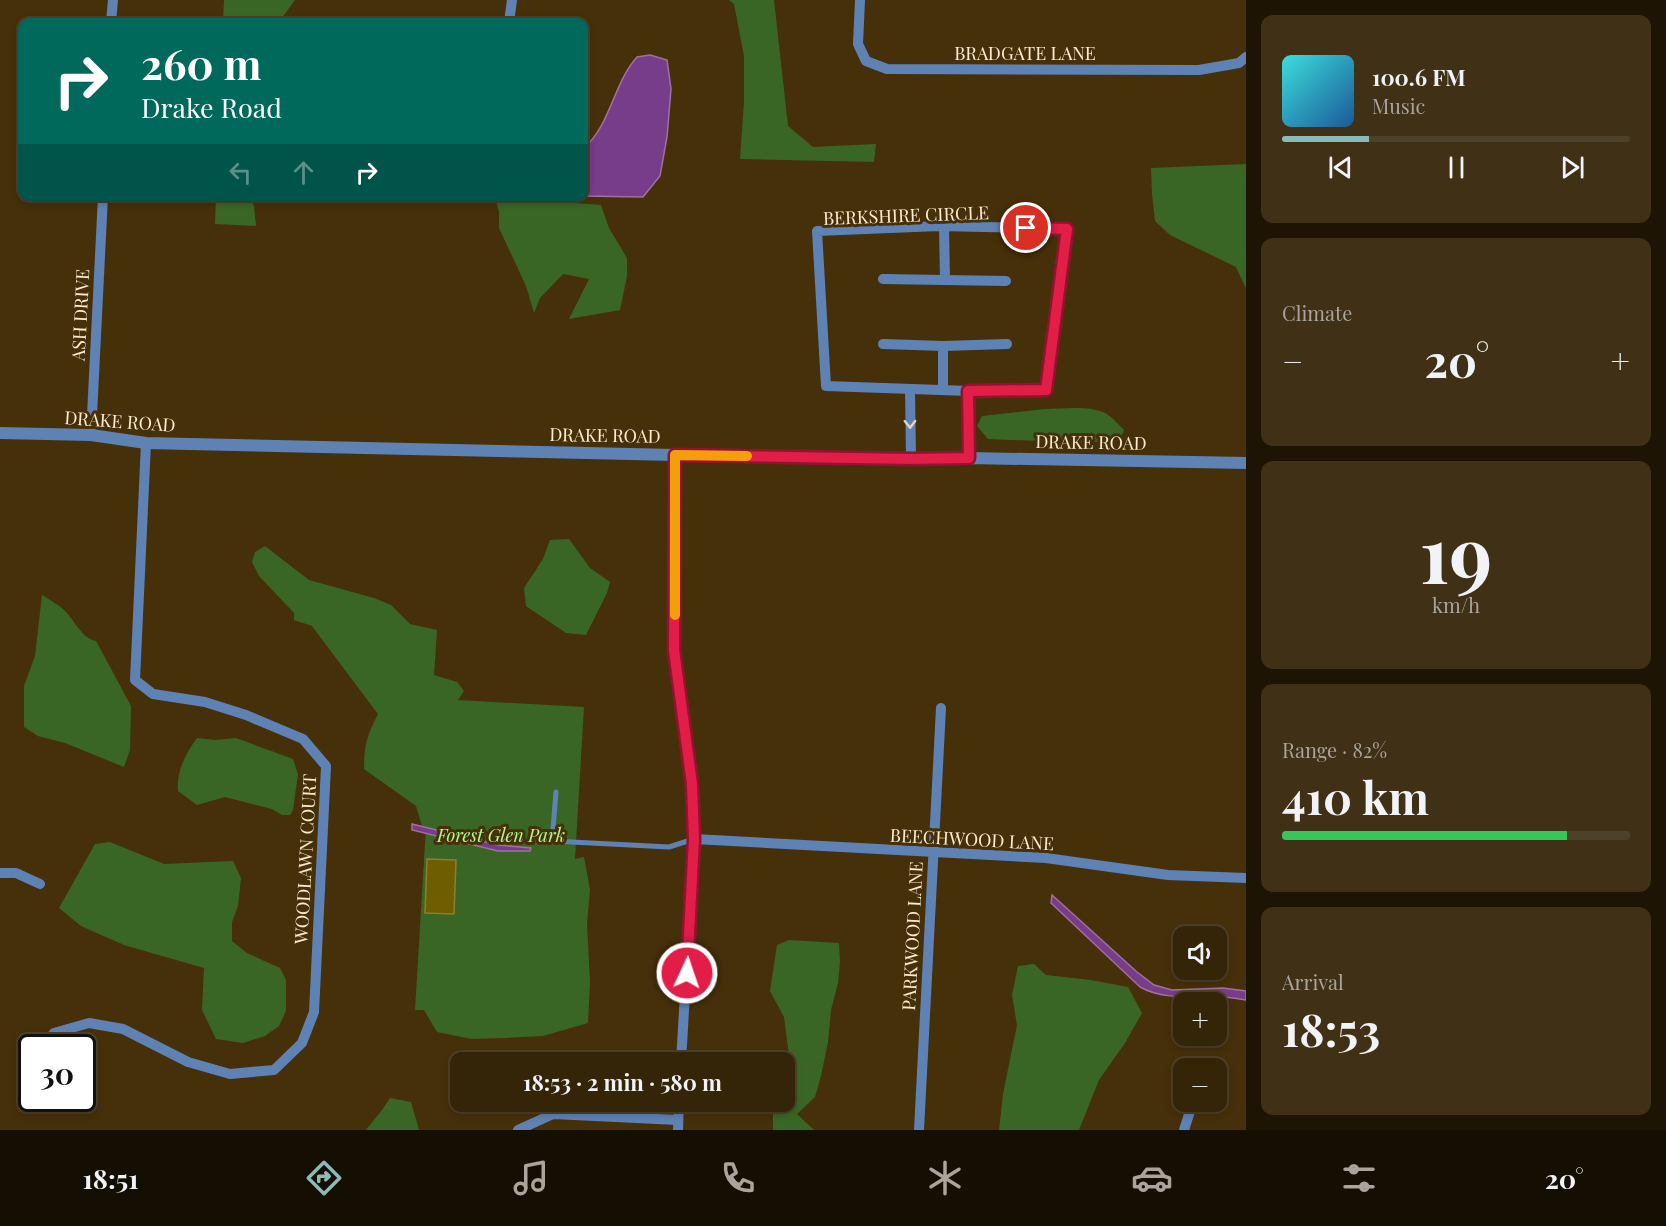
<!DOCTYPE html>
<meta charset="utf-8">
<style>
:root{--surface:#342408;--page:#3f3016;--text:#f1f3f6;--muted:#a9a49c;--line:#4e4129;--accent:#8bbbb9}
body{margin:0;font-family:"Playfair Display",serif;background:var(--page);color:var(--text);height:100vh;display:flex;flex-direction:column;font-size:22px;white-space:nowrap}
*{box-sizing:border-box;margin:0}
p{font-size:20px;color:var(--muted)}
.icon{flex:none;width:33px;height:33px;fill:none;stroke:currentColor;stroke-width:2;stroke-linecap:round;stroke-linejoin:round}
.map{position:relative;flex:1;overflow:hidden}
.side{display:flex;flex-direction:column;gap:15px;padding:15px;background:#1d1404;width:420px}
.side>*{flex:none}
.banner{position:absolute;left:18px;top:18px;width:570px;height:183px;border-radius:12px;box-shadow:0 3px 9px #0003,0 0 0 2px var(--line);background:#00695c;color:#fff;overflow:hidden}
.buttons{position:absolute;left:1173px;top:926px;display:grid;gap:12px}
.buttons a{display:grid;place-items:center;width:54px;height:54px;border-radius:12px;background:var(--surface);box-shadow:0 3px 9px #0003,0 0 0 2px var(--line);font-size:30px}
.speed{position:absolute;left:18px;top:1034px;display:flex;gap:12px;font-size:30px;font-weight:700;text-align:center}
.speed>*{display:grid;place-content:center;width:78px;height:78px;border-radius:50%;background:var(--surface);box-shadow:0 3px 9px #0003,0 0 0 2px var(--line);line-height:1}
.speed .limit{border:3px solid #111;border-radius:9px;background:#fff;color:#111}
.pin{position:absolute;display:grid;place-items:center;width:51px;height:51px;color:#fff;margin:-26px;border:3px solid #fff;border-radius:50%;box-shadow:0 2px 6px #0007}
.me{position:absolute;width:66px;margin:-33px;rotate:3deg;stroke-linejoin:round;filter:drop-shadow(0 0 4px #0008)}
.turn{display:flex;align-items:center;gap:21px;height:126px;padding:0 24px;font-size:27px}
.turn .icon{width:78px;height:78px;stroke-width:2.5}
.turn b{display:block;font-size:42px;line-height:51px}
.lanes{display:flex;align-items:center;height:57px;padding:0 24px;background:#0003;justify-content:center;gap:30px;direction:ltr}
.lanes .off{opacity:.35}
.big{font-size:45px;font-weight:700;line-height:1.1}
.side .card{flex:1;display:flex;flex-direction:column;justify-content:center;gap:9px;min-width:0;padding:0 21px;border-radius:12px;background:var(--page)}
.side .dial{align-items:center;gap:0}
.dial b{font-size:78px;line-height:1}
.song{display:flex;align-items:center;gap:18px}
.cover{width:72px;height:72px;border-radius:9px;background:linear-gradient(135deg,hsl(180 70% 55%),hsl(210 70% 35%))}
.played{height:6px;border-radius:3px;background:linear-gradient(90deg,var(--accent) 25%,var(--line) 25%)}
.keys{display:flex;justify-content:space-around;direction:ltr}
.heat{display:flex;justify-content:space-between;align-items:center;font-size:33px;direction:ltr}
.charge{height:9px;border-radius:4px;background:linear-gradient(90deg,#34c759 82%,var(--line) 0)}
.trip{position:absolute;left:450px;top:1052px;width:345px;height:60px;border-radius:12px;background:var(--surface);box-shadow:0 3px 9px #0003,0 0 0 2px var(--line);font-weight:700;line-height:60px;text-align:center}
.tab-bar{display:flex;height:96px;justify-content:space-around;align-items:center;background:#150e03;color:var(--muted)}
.tab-bar .icon{width:42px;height:42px}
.tab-bar .current{color:var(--accent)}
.tab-bar b{font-size:27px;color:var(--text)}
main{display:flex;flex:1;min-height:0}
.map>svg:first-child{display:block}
.green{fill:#3a6625}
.water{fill:#773d8a;stroke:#a0719f;stroke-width:1.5}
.building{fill:#6e5e00;stroke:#8f7e30;stroke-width:1.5}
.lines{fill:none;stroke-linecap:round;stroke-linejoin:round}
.service{stroke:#5f82b5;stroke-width:5}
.minor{stroke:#5f82b5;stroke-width:10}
.tertiary{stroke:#5f82b5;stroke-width:12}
.oneway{stroke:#ded6cb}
.route-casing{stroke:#92132f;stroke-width:15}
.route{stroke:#e11d48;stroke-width:10}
.slow{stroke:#f59e0b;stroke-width:10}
.labels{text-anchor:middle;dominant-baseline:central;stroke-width:6;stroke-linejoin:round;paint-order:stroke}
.street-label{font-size:18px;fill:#feebd1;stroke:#46300a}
.park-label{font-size:18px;font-style:italic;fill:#adfc8d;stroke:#46300a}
</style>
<main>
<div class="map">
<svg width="1246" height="1130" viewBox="0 0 1246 1130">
<rect width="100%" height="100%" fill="#46300a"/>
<g class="green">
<polygon points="224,0 295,0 279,22 223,22"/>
<polygon points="729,0 774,0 788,126 813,147 876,144 874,162 740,159 744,102 744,56 734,4"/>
<polygon points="1246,164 1246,288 1236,267 1170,235 1155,221 1152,194 1151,168"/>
<polygon points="216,197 250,197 254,206 256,226 215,224"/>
<polygon points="495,197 544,197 550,201 601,205 609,228 627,258 627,276 620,310 569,319 589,279 563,274 540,298 534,313 526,286 499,228 499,212"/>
<path d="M1045,409C1064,409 1090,405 1107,414C1113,418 1119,425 1124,430L1121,438L1089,443L988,439L977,426L982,416Z"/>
<polygon points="569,539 590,568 610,582 607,593 586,635 566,633 526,606 524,588 543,559 550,540"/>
<path d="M265,546L309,580L374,598L391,605L410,624L437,630L434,675L457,682L464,691L458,700L584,707L575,859L584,857L590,890L587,924L590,982L588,1023L543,1036L504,1038L472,1039L437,1032L424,1010H415L426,827L422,826L416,806L364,769C364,746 367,735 378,714L312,626L294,620V613L259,576L252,562L255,552Z"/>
<path d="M42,595C49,600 58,604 64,610C74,619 81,638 96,641L131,706L130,750L124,767L65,743L38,736L24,727V686L35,656Z"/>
<path d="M197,738L215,740L236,738L293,759L298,774L293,810L290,815H282L272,809L225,797L197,805L178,791C176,772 186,753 197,738Z"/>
<polygon points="110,842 164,864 233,861 241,878 238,906 232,922 232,941 247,953 280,968 286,980 286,1011 279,1026 265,1036 243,1043 216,1039 202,1010 204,968 124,945 81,926 59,908 95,844"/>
<polygon points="789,940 839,943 840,962 838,983 831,1010 828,1042 821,1076 815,1097 797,1114 814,1130 773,1130 773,1102 784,1101 785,1075 790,1063 784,1017 770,991 777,945"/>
<polygon points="1034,964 1046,975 1091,980 1128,987 1142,1013 1125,1043 1099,1080 1079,1130 999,1130 1003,1094 1017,1025 1012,995 1018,966"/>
<polygon points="390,1098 411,1102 419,1130 366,1130 382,1110"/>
</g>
<g class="water">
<path d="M650,55L667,60L671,89L667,137L660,176L643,197L584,196V148C611,124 613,84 637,57Z"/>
<polygon points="412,824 498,845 531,848 530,851 498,851 412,830"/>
<path d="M1052,895L1137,972L1154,985L1172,990L1223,988L1246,991V1000C1238,999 1230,997 1222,997C1194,995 1165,1001 1140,987L1051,903Z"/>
</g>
<polygon class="building" points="427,859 456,860 454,914 425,913"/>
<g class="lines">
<polyline class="service" points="556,792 552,841 669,847 694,839"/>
<g class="minor">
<polyline points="860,0 858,44 866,61 887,69 1199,70 1239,63 1246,57"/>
<polyline points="111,22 113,0"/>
<polyline points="509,22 512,0"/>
<polygon points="939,226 1067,229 1046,390 969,391 826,386 817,231"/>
<polyline points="944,226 945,280"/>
<polyline points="883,279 1006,281"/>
<polyline points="883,344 943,346 943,390"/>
<polyline points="943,346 1007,344"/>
<polyline points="910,389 911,459"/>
<polyline points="968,391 969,458"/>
<polyline points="91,435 103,196"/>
<polyline points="675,455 674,650 692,784 694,839 681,1062"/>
<polyline points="694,839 1046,858 1168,875 1246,878"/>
<polyline points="0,873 16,873 40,884"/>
<polyline points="42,1047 54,1033 89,1023 123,1029 188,1062 230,1074 274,1070 302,1043 314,1012 326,766 303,739 246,715 205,702 153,694 135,680 146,443"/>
<polyline points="26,1065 32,1059"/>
<polyline points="518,1130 553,1114 678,1120"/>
<polyline points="678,1130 679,1101"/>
<polyline points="919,1130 941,708"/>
<polyline points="1184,1130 1191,1108 1196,1101"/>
</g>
<polyline class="tertiary" points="0,433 91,435 146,443 675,455 911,459 969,458 1246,463"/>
</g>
<defs><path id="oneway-chevron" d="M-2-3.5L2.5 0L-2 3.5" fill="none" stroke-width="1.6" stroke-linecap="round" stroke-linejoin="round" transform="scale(1.5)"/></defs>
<use class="oneway" href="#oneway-chevron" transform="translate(910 424) rotate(89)"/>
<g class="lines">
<g class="route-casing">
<polyline id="route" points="687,973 694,839 692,784 674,650 675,455 911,459 969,458 968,391 1046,390 1067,229 1026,228"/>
</g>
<use href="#route" class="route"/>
<polyline class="slow" points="675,615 675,455 747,456"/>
</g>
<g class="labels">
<g class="street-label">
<text x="1025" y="53">BRADGATE LANE</text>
<text transform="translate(906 215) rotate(-2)">BERKSHIRE CIRCLE</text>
<text transform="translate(80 315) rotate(-87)">ASH DRIVE</text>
<text transform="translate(120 421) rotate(4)">DRAKE ROAD</text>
<text transform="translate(605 435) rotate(1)">DRAKE ROAD</text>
<text transform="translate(1091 442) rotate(1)">DRAKE ROAD</text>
<text transform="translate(972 839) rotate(3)">BEECHWOOD LANE</text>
<text transform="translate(305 859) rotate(-87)">WOODLAWN COURT</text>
<text transform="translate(912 936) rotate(-87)">PARKWOOD LANE</text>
</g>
<g class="park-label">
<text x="501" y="835">Forest Glen Park</text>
</g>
</g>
</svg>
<div class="buttons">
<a><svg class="icon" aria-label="sound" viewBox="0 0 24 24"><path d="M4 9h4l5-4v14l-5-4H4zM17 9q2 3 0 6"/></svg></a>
<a>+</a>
<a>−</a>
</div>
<div class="speed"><div class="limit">30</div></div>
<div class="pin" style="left:1026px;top:228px;background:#d93025"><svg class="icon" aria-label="arrive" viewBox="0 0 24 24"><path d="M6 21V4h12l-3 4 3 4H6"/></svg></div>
<svg class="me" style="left:687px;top:973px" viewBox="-20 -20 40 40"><circle r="17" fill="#e11d48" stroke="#fff" stroke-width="3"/><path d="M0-11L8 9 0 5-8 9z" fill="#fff"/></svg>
<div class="trip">18:53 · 2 min · 580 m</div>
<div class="banner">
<div class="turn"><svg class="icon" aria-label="right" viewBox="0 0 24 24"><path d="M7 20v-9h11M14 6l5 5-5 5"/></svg><div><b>260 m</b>Drake Road</div></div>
<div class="lanes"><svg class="icon off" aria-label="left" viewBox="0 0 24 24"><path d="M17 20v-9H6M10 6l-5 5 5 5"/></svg><svg class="icon off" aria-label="ahead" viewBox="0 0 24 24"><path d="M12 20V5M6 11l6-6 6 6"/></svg><svg class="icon" aria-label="right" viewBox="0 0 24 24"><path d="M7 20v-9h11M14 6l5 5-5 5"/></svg></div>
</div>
</div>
<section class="side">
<div class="card">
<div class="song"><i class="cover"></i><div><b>100.6 FM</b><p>Music</p></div></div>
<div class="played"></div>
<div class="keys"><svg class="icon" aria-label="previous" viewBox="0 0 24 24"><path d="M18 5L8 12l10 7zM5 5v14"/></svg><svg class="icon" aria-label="pause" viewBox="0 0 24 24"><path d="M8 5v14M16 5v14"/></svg><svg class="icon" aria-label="next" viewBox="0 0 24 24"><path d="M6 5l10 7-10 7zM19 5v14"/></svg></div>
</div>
<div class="card"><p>Climate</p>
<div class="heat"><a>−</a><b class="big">20°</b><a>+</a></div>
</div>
<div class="card dial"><b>19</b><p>km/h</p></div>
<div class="card"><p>Range · 82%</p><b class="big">410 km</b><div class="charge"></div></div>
<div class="card"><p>Arrival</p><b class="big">18:53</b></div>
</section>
</main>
<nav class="tab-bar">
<b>18:51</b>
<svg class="icon current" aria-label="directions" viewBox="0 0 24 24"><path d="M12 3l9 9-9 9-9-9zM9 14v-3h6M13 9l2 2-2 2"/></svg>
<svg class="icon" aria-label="music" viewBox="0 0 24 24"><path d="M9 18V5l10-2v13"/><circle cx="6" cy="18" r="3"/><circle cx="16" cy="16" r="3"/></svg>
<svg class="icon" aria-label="phone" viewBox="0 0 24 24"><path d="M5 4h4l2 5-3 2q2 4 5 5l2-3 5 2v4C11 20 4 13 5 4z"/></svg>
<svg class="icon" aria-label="climate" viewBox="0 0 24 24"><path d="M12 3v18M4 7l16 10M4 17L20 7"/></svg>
<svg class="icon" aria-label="car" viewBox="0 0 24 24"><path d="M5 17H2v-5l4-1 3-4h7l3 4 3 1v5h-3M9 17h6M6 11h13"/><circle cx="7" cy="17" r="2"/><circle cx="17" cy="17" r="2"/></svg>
<svg class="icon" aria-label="filters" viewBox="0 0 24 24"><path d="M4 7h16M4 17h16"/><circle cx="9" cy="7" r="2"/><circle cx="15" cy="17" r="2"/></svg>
<b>20°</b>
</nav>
